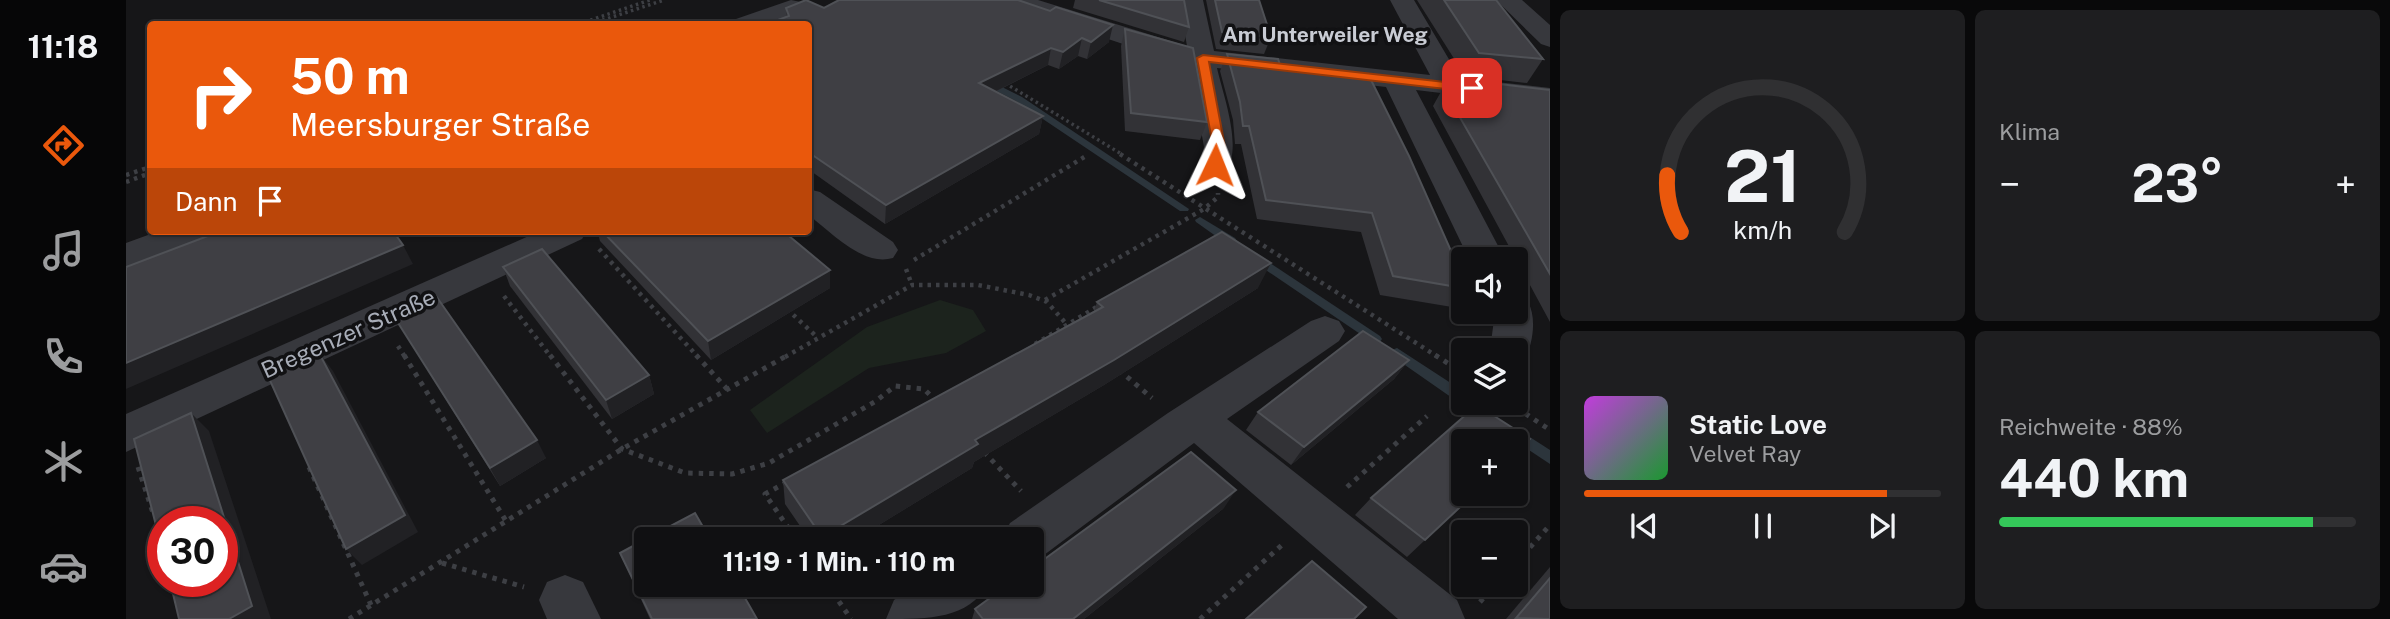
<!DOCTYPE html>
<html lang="de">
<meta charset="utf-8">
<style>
:root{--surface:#101012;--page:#1e1e20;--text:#f1f3f6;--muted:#9c9d9f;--line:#303032;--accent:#ea580c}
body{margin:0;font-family:"Public Sans",sans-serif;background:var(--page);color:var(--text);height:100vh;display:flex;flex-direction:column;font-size:26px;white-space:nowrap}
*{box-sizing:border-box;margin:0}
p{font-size:23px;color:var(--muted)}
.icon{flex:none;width:38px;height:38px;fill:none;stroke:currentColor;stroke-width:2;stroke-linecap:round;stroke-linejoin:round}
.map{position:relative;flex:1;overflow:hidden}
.details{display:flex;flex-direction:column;gap:10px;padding:10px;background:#09090a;width:840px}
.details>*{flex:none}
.banner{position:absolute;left:21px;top:21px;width:665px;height:214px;border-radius:7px;box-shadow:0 2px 5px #0004,0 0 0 2px var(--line);background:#ea580c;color:#fff;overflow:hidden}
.tools{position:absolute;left:1325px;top:247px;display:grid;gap:14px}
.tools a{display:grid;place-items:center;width:77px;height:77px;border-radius:7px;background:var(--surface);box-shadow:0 2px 5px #0004,0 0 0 2px var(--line);font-size:35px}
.speed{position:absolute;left:21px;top:506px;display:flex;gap:14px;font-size:35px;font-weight:700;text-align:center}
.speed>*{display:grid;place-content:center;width:91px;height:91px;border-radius:50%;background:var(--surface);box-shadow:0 2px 5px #0004,0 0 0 2px var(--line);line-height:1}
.speed .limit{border:10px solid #d22;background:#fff;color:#111}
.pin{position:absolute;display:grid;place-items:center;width:60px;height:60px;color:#fff;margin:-30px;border-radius:14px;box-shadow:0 4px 10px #0006}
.me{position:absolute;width:77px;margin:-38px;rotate:2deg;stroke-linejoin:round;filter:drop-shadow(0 0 5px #0008)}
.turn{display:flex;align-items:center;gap:24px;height:147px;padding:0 28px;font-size:32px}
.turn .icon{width:91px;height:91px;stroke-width:2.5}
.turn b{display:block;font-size:49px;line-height:60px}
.then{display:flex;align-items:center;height:66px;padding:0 28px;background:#0003;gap:14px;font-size:26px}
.big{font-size:52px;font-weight:700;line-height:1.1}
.details .widget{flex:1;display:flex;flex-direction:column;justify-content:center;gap:10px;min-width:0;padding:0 24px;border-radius:10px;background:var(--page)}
.details .dial{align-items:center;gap:0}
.dial svg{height:182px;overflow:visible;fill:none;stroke:var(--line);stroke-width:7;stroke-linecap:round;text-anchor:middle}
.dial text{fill:var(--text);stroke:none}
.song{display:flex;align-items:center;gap:21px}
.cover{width:84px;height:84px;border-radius:10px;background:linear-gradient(135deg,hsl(290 70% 55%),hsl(130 70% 35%))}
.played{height:7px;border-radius:4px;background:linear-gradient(90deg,var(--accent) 85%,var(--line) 85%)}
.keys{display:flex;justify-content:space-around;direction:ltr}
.heat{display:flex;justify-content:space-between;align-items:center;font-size:38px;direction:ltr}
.charge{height:10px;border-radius:5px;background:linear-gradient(90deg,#34c759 88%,var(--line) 0)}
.details .tiles{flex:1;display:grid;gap:10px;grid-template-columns:repeat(2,1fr)}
.trip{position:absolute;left:508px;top:527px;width:410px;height:70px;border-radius:7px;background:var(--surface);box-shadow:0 2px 5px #0004,0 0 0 2px var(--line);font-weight:700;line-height:70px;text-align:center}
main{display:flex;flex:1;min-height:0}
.tabs{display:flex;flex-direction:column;width:126px;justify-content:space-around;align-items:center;background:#060607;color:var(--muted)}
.tabs .icon{width:49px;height:49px}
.tabs .selected{color:var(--accent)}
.tabs b{font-size:32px;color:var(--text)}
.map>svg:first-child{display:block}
.green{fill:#1c231d}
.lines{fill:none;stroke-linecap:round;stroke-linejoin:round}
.stream{fill:#2c353c;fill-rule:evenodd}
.path-far2{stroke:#3d3f44;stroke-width:3.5;stroke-dasharray:2.5 3.5;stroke-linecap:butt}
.path-far1{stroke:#3d3f44;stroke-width:4.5;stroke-dasharray:3.5 5;stroke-linecap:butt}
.path{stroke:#3d3f44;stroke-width:5;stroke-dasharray:4.5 6;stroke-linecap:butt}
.street{fill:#37383d;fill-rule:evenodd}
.wall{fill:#323236}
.shaded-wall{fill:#212124}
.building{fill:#3f3f44;stroke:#4f5156;stroke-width:2}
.route{fill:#ea580c;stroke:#983908;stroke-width:2}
.labels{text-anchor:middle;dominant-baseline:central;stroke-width:7;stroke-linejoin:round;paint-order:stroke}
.far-neighbourhood-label{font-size:21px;font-weight:bold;fill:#c9ccd4;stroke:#111113}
.street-label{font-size:23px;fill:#a8adb8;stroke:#111113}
</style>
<main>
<nav class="tabs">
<b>11:18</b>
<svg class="icon selected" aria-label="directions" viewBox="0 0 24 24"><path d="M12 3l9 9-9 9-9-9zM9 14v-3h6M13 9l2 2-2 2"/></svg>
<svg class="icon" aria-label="music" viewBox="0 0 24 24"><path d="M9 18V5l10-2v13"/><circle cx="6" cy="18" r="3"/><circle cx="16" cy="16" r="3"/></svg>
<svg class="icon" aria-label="phone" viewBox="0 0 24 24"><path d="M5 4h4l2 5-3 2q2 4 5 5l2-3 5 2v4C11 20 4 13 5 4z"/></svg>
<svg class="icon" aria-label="climate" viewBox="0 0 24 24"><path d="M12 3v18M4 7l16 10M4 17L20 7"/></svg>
<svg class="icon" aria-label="car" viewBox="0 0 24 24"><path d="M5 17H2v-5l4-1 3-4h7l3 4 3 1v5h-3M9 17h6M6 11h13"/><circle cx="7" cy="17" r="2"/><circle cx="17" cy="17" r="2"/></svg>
</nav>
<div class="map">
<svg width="1424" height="619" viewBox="0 0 1424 619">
<rect width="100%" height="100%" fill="#161618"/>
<polygon class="green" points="814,300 847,310 860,331 820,353 743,368 641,433 624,410 741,327"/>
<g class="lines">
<g class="stream">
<polygon points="862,80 896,97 1063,209 1062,211 1054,211 890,101 859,85 859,81"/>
<polygon points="1074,217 1109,238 1111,241 1109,244 1101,244 1070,222 1069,220"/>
<polygon points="1132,255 1254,336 1256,339 1254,342 1246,342 1128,262 1126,259 1128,256"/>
<polygon points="1271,348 1337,391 1337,402 1340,402 1332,402 1266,356 1265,353 1266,350"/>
<polygon points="1390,428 1424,450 1424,464 1385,438 1383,434 1385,430"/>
</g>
<g class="path-far2">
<polyline points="453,24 524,0"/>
<polyline points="465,24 538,0"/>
<polyline points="879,83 997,155"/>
</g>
<g class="path-far1">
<polyline points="994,154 1312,357"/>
<polyline points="0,175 24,167"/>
<polyline points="0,182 24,173"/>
<polyline points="265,236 276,231"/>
<polyline points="473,249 572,357"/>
<polyline points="788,260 960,156"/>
<polyline points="780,269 786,285"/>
<polyline points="378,296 425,357"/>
<polyline points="919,300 1078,209 1092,197 1092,193"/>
<polyline points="661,309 691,337"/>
<polyline points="909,344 974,305"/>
<polyline points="272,346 279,357"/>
<polyline points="659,357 786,285 852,285 903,295 921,302 944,328"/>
</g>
<g class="path">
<polyline points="278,355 380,521"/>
<polyline points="424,355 496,449 559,473 606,474 643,463 750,401 769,386 798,389 811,402"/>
<polyline points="570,355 602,390"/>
<polyline points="1309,355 1337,373"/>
<polyline points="993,370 1026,398"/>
<polyline points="1382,402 1424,430"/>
<polyline points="858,452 895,491"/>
<polyline points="12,467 28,516"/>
<polyline points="183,467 245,605"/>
<polyline points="661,482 639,494 670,539"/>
<polyline points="1221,487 1301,416"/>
<polyline points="316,563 398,587"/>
<polyline points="1390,563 1424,525"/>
<polyline points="701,584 725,619"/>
<polyline points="1354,602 1370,584"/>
<polyline points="223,619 496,449 662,355"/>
<polyline points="1074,619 1157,544"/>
</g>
<g class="street">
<path d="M665,0L675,2L678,7C666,25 626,26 606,24L610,19Z"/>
<path d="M876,0H912L1061,46L1053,0H1077L1088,51L1304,75L1264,0H1288L1334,78L1424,88V106L1290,90L1379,259H1343L1260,87L1091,68C1097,95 1117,147 1100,172L1089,175L1078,172L1073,165L1078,147L1063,63L1018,51L880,5Z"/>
<polygon points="1370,0 1396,0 1424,25 1424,47 1415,44"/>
<path d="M682,189L694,192L767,242L772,250L767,258C736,267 706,232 682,215Z"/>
<polygon points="33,231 84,231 79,239 0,268 0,243"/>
<polygon points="414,231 461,231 456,239 0,452 0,414"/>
<path d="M1390,299L1402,302C1411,318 1407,344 1398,361L1390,364V350H1364L1369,312H1390Z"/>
<polygon points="1199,316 1213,321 1219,331 1213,341 1101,419 1331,600 1339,619 1272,619 1068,443 918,555 905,560 905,539 876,539 884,523 1042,413 1185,321"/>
<polygon points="439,575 457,582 475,619 421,619 413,600 421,582"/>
<path d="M791,584H862C842,619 803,619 760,619L768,600Z"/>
</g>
</g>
<g class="wall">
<polygon points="949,0 1058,0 1063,27 1058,42 947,8"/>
<polygon points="1080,0 1133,0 1145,37 1138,54 1090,49"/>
<polygon points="1291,0 1370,0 1417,59 1401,83 1339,76"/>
<polygon points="660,8 698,8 983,42 961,59 952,56 933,69 922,65 869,92 917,116 913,134 759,224 682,169 682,24 660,17"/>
<polygon points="999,29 1081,122 1074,140 999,131 995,46"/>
<polygon points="1101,54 1154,65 1337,278 1337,294 1326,307 1254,295 1235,232 1131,219 1115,144 1109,144 1107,120 1094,71"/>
<polygon points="1365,83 1424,90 1424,322 1307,106 1317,88 1359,93"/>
<polygon points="471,231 657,231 704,288 585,360 474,241"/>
<polygon points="377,267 523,375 528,394 486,419 384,286"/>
<polygon points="1132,288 978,385 848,462 846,468 730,539 683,539 659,504 657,480 968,311 971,302"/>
<polygon points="267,315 420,458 374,486"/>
<polygon points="1283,360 1268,379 1165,465 1120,430 1132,412"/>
<polygon points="1245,498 1299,540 1281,557 1229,515"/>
<polygon points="1098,508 958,619 846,619 849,609"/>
<polygon points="494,553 631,619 524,619"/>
<polygon points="1424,567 1424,619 1380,619"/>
</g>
<g class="shaded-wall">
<polygon points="987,25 983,42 961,59 965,42"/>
<polygon points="956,38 952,56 933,69 937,52"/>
<polygon points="925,48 922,65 850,101 853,83"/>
<polygon points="917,116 913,134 759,224 760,205"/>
<polygon points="277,245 287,264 0,389 0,363"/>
<polygon points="1145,263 1132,288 978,385 848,462 846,468 730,539 696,539 696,537 849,440"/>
<polygon points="704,270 704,288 585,360 582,341"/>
<polygon points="193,353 207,371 292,532 236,565 220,549"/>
<polygon points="1283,360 1268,379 1165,465 1178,447"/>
<polygon points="523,375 528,394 486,419 480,400"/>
<polygon points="65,413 83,431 145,619 103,619"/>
<polygon points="411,440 420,458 374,486 364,468"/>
<polygon points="1110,490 1098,508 958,619 947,619"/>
</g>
<g class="building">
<polygon points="680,0 698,8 713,0 892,0 924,11 930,7 987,25 965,42 956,38 937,52 925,48 853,83 917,116 760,205 682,152 682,24 641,24 663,16 660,8"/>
<polygon points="973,0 1058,0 1063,27"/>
<polygon points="1089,0 1133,0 1145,37 1096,32"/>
<polygon points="1318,0 1370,0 1417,59 1353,53"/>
<polygon points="999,29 1067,48 1081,122 1005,113"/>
<polygon points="1101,54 1152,59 1154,65 1169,68 1243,76 1283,156 1337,278 1337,288 1267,276 1246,213 1140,200 1123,126 1117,126 1114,102"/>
<polygon points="1365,83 1424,90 1424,274 1317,88 1373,94"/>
<polygon points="95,231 267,231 277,245 0,363 0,267"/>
<polygon points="476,231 657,231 704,270 582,341"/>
<polygon points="1096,232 1145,263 988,360 849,440 852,444 696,537 657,480 977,307 971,302"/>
<polygon points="416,249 523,375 480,400 377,267"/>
<polygon points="310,296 411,440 364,468 267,315"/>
<polygon points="1237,331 1283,360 1178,447 1132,412"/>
<polygon points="193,353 279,515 220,549 142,376"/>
<polygon points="1351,405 1404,439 1390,453 1390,441 1337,441 1337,494 1348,494 1299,540 1245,498"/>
<polygon points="65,413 126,606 103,619 53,619 44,581 96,581 96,522 37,522 37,553 8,439"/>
<polygon points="1065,452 1110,490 947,619 857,619 849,609 883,584 905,584 905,569"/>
<polygon points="569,513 584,539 520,539"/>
<polygon points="520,539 520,584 611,584 631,619 526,619 494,553"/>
<polygon points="1186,561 1240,607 1228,619 1120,619"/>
<polygon points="1424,578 1424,619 1390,618"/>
</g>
<polygon class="route" points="1077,55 1346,85 1352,88 1346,92 1083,62 1099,147 1095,165 1089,169 1082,165 1087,147 1071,58"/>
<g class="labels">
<g class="far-neighbourhood-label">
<text x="1199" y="34">Am Unterweiler Weg</text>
</g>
<g class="street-label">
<text transform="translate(222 333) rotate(-24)">Bregenzer Straße</text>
</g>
</g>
</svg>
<div class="tools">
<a><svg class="icon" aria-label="sound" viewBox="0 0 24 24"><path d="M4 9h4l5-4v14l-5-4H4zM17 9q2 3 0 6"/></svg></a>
<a><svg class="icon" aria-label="layers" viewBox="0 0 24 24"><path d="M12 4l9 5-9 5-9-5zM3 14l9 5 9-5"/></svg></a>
<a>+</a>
<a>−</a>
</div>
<div class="speed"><div class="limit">30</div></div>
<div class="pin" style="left:1346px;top:88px;background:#d93025"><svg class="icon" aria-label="arrive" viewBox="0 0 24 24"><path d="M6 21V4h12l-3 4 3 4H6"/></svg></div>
<svg class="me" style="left:1089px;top:165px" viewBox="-20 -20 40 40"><path d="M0-17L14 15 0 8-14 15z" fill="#ea580c" stroke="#fff" stroke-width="4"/></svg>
<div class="trip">11:19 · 1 Min. · 110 m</div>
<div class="banner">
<div class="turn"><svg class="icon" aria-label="right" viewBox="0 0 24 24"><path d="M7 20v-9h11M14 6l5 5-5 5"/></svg><div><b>50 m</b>Meersburger Straße</div></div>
<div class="then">Dann<svg class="icon" aria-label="arrive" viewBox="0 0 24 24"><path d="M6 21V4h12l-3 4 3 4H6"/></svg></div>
</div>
</div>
<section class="details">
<div class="tiles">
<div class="widget dial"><svg viewBox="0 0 100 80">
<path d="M14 69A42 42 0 1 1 86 69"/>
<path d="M14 69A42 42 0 0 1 8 44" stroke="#ea580c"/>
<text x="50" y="56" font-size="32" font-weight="700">21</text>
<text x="50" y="72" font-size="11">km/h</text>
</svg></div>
<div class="widget"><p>Klima</p>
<div class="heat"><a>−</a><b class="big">23°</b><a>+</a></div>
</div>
<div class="widget">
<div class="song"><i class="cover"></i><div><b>Static Love</b><p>Velvet Ray</p></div></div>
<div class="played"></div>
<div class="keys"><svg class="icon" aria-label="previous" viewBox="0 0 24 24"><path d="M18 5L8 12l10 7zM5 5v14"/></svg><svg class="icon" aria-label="pause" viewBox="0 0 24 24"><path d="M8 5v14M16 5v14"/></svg><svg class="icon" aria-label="next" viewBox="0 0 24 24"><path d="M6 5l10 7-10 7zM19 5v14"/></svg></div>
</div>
<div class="widget"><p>Reichweite · 88%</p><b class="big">440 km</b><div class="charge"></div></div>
</div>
</section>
</main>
